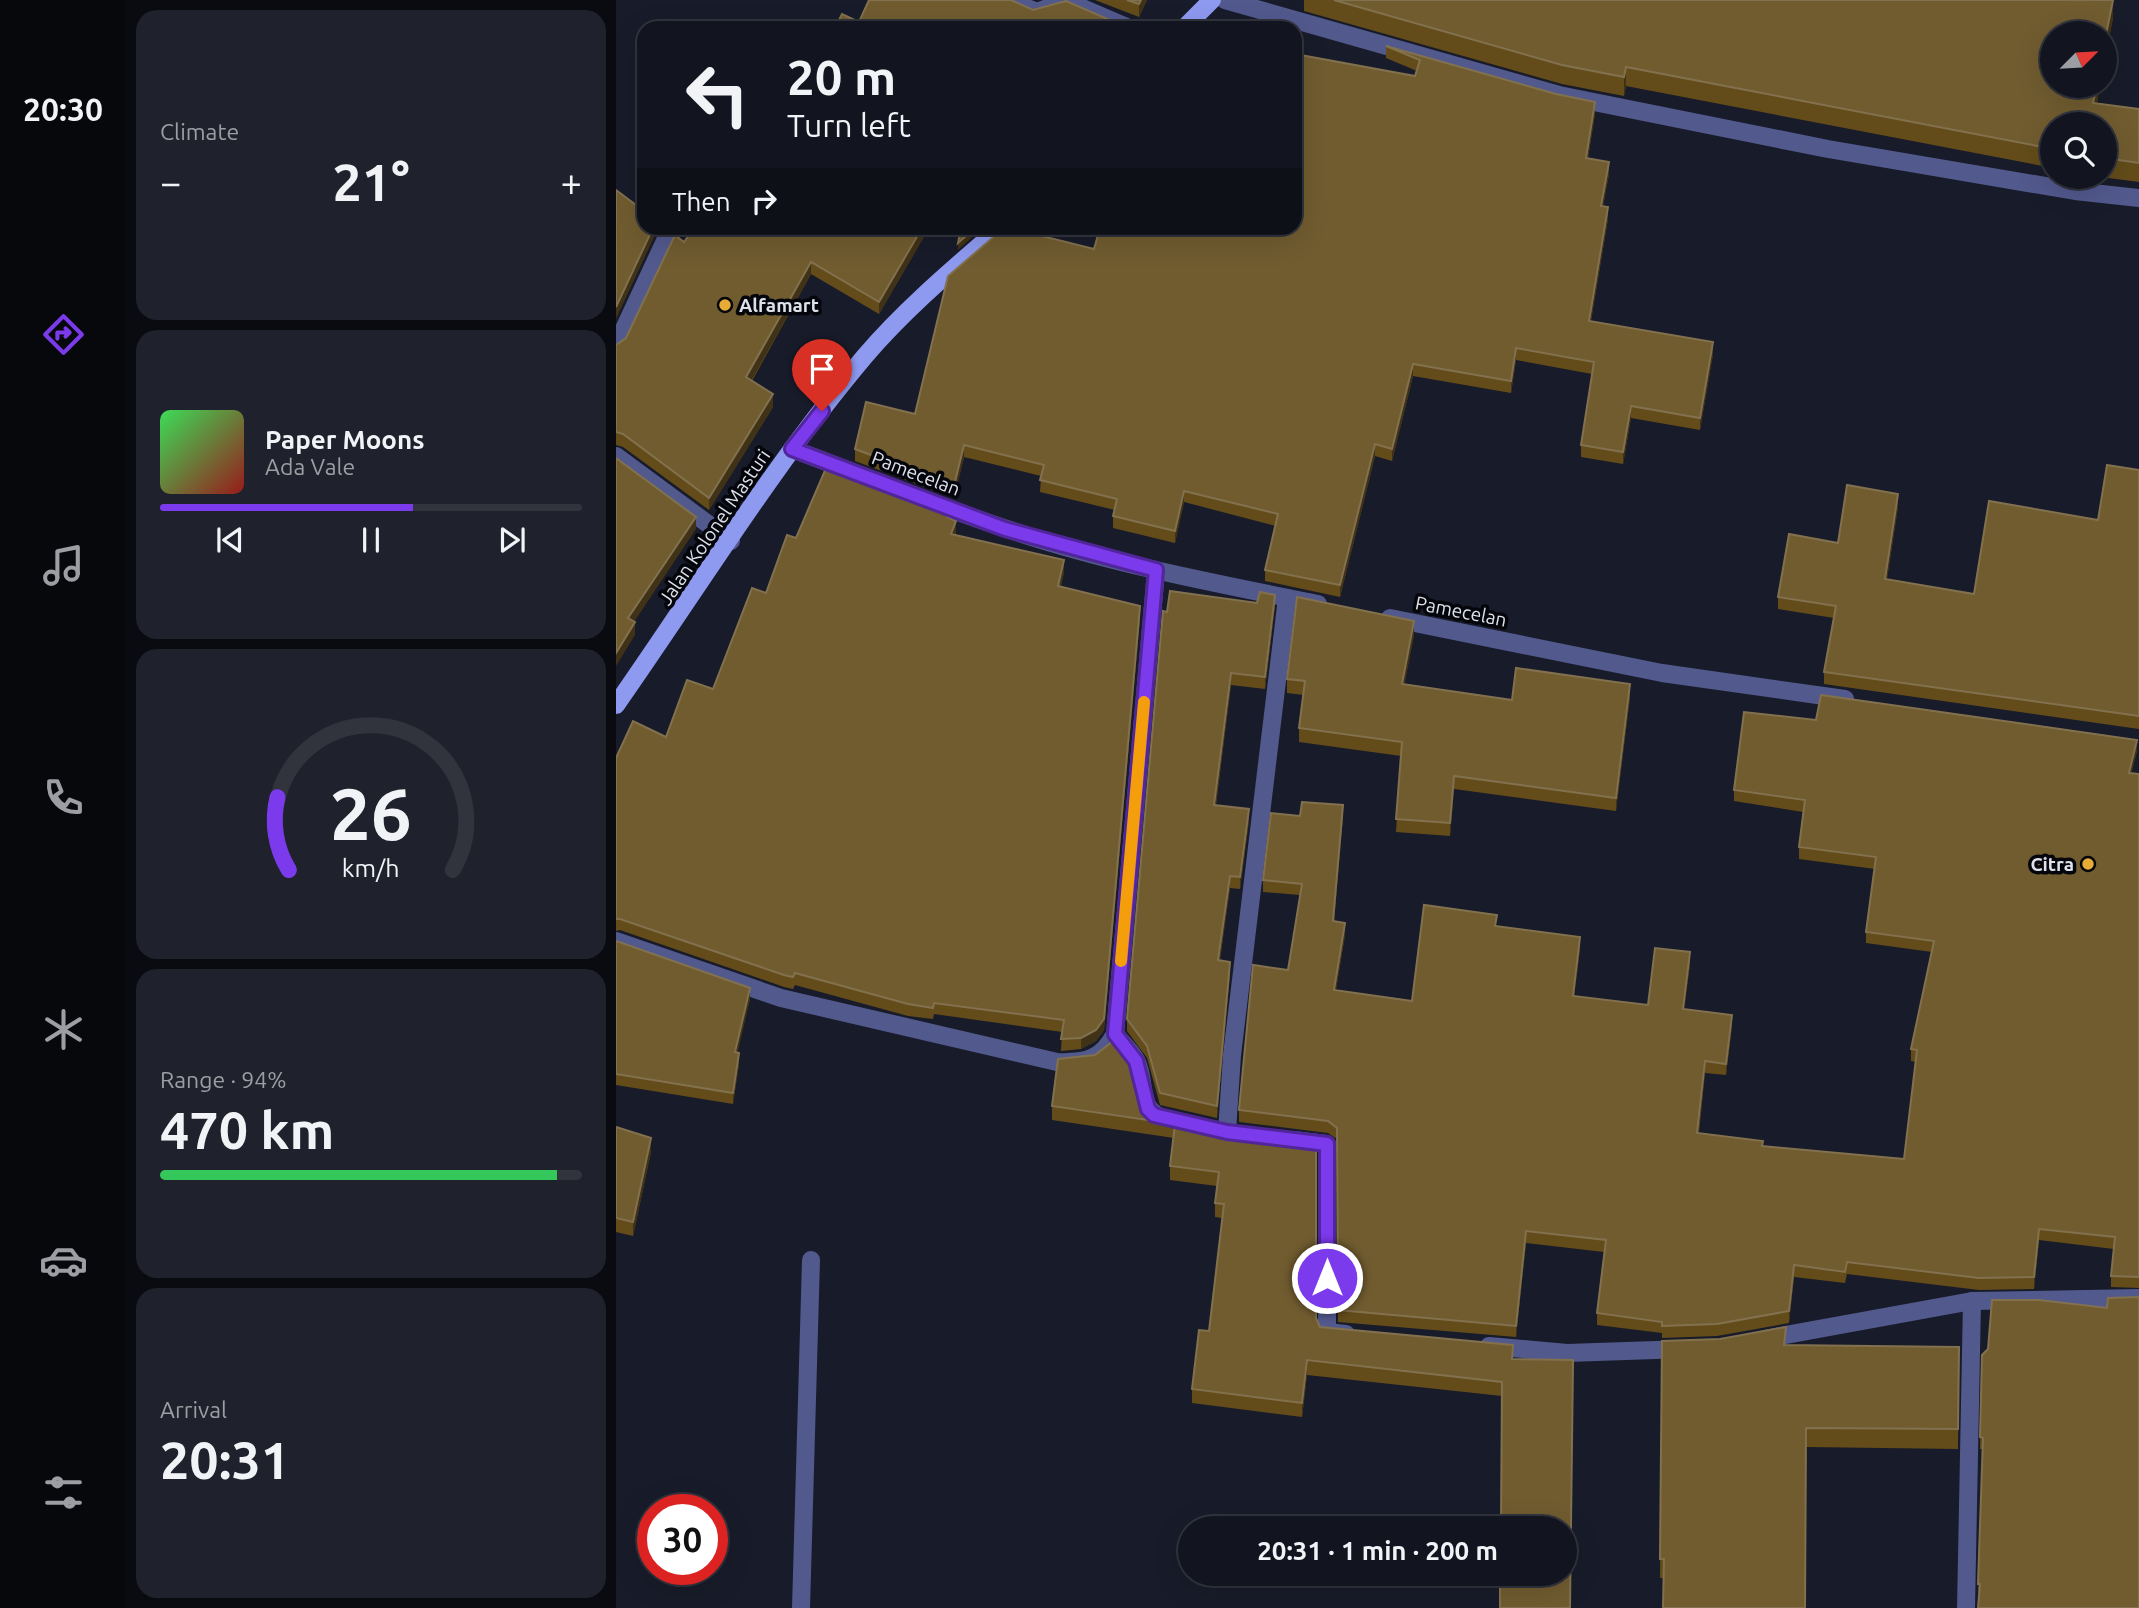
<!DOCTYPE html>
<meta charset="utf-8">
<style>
:root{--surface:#12141f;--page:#1f212c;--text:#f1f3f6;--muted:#9c9ea4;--line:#31333d;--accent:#7c3aed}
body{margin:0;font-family:Ubuntu,sans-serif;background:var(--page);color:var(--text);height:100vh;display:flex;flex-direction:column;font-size:26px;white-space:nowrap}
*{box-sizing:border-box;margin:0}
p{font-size:23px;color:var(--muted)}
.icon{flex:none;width:38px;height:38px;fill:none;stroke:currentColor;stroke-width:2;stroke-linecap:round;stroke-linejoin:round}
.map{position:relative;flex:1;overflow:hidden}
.details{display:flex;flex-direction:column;gap:10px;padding:10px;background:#0a0b11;width:490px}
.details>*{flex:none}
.top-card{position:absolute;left:21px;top:21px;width:665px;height:214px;border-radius:21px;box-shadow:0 7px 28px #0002,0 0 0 2px var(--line);background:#12141f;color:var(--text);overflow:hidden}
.needle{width:46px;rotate:66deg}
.tools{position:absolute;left:1424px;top:21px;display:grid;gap:14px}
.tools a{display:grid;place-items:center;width:77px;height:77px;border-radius:50%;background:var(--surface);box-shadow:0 7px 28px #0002,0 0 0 2px var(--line);font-size:35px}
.speed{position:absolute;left:21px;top:1494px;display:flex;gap:14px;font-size:35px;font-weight:700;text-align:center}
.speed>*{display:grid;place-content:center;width:91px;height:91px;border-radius:50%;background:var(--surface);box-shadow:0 7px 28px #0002,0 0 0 2px var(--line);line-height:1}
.speed .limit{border:10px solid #d22;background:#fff;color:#111}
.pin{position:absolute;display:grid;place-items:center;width:60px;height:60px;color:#fff;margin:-72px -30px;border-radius:50% 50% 50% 0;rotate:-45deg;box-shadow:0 0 7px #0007}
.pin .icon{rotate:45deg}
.me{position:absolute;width:77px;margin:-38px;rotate:0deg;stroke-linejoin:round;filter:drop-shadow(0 0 5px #0008)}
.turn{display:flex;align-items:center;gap:24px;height:147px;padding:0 35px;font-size:32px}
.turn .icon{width:91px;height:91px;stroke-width:2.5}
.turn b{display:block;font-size:49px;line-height:60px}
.then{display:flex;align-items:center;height:66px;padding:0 35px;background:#0003;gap:14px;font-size:26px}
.big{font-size:52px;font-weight:700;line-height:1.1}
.details .tile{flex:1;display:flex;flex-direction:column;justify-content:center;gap:10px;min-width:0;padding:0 24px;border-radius:21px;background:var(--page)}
.details .dial{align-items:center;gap:0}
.dial svg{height:182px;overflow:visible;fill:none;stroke:var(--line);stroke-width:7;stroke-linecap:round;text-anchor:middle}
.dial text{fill:var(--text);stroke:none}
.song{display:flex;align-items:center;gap:21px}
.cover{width:84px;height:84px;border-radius:10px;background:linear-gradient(135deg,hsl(130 70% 55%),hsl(0 70% 35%))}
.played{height:7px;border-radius:4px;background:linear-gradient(90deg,var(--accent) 60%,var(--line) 60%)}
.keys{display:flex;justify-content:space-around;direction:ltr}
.heat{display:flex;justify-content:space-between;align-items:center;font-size:38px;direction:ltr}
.charge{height:10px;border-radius:5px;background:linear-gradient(90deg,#34c759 94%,var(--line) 0)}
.trip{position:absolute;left:562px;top:1516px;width:399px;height:70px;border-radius:35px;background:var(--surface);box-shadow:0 7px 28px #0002,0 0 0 2px var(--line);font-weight:700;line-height:70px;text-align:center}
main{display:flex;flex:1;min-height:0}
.tabs{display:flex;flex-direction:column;width:126px;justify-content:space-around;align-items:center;background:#07080c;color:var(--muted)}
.tabs .icon{width:49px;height:49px}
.tabs .on{color:var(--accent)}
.tabs b{font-size:32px;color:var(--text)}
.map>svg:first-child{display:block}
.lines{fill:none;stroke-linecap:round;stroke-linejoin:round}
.minor{stroke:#52598d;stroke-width:18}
.major{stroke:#8e9af0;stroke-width:18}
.wall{fill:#634c1a}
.shaded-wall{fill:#403216}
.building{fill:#715c30;stroke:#82714e;stroke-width:2}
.route-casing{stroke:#51269a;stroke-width:18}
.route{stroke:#7c3aed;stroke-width:12}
.slow{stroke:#f59e0b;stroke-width:12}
.poi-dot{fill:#e6ac36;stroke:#05060c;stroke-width:2.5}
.labels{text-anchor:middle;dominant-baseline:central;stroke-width:7;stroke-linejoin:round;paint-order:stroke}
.poi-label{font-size:19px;font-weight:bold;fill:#dfe2eb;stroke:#05060c;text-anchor:start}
.street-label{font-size:19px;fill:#dfe2eb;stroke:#05060c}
</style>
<main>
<nav class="tabs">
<b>20:30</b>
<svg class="icon on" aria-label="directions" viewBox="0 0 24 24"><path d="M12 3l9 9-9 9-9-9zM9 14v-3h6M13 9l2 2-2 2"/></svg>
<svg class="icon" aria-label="music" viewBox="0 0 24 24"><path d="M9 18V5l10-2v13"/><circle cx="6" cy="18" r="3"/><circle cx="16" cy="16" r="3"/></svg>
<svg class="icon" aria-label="phone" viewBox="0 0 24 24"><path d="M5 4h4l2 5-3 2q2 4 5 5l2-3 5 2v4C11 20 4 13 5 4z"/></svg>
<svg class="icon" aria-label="climate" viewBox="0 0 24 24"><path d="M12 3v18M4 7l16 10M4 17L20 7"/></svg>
<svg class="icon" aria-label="car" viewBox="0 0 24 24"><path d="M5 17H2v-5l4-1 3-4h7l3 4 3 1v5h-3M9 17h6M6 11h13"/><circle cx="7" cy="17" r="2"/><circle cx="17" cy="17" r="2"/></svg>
<svg class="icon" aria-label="filters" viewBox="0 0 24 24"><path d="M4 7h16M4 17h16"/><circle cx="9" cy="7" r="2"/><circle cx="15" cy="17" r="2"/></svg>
</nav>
<section class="details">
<div class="tile"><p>Climate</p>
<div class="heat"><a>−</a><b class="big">21°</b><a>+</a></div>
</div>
<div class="tile">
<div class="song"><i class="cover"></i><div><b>Paper Moons</b><p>Ada Vale</p></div></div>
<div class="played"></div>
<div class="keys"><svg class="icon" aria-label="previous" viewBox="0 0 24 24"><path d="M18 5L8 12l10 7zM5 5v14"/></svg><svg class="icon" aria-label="pause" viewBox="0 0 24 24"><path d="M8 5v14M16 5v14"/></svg><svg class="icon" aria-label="next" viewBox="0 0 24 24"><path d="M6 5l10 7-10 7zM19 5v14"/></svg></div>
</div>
<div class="tile dial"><svg viewBox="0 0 100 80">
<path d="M14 69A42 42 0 1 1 86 69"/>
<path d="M14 69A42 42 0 0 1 9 37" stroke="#7c3aed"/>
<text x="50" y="56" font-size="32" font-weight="700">26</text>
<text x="50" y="72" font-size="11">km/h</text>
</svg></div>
<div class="tile"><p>Range · 94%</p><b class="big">470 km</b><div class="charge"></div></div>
<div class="tile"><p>Arrival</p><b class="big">20:31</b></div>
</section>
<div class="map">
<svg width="1523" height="1608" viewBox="0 0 1523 1608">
<rect width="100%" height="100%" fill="#181b29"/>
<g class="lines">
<g class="minor">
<polyline points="392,0 421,12 450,1 513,28"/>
<polyline points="609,0 943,95 1212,149 1459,191 1523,198"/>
<polyline points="0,346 55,228"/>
<path d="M176,449C247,475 318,505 391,529C492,563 597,583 702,604"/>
<polyline points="0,456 115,541"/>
<polyline points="774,618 1046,673 1229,699"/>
<path d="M0,941L165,998L441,1062C469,1063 485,1060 499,1034L540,571"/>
<path d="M499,1034C505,1042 515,1051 520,1060C532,1084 519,1111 551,1119"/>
<polyline points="592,1128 611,1132 616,1055 671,598"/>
<polyline points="678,1140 711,1144 711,1332 730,1334"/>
<polyline points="1148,1339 1356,1301 1523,1298"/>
<polyline points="873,1346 951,1353 1069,1349"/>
<polyline points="185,1608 195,1260"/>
<polyline points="1350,1608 1356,1301"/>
</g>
<g class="major">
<polyline points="568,28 596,0"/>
<path d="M0,705C82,588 157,465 249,356C289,309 338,268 384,228"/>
</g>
</g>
<g class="wall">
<polygon points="479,0 531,0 523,17"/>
<polygon points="688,0 1497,0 1497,18 1489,59 1489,33 1437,86 1484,86 1481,103 1523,109 1523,182 1485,177 1489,177 1489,124 1437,124 1437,168 1010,86 1008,96 946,84 688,11"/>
<polygon points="770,46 979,114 972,158 993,174 987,206 992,219 975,321 1097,354 1084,430 1015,418 1007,464 965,457 965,445 976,374 900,360 895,393 797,376 776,461 759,456 724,597 649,581 649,570 660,526 568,502 559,543 497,528 497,516 499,510 424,492 425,476 348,457 338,498 239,461 239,449 299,414 478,249 799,76 801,71 770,58"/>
<polygon points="78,228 313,228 263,314 195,274 136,381 157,407 93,510 7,447 0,445 0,345 10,338"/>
<polygon points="1523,470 1523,729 1208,684 1208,672 1218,618 1162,609 1162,597 1222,543 1282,507 1271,579 1358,594 1482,520"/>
<polygon points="233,478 333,517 340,532 339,535 448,572 445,586 524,618 488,1030 480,1041 465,1049 445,1051 446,1032 318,1014 317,1019 292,1016 179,985 177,989 168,987 4,930 0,931 0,758 50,737 97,689 180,538"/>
<polygon points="659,606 649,689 615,685 600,805 633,821 624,889 614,888 604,960 614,974 601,1118 544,1105 531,1058 511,1031 511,1019 551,612"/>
<polygon points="798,635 788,685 896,700 1014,697 1000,811 838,789 834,836 780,832 785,756 683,742 683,728 688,695 671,693 671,679"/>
<polygon points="1200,720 1521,751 1515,773 1523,774 1523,1288 1495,1287 1495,1276 1498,1249 1423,1240 1418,1289 1363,1290 1231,1274 1229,1283 1178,1277 1173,1323 1101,1336 1046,1338 1046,1333 981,1325 981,1313 988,1252 910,1243 900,1337 722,1322 721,1139 712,1133 623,1122 623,1110 672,970 684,895 647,892 647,880 684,816 727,816 718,922 729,935 720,990 796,1001 881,926 964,949 958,996 1032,1005 1074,964 1068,1009 1116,1026 1110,1075 1089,1073 1083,1133 1147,1146 1288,1159 1300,1062 1295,1061 1295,1049 1316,952 1250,943 1250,932 1259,869 1183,859 1183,847 1187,812 1118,801 1118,790"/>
<polygon points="0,941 134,999 121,1052 123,1064 117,1104 0,1085"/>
<polygon points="521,1098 535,1111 608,1129 704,1327 897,1345 886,1396 691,1375 686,1417 576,1403 576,1389 593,1331 606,1218 599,1217 599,1203 601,1186 554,1180 554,1166 558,1138 436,1120 436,1106"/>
<polygon points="0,1127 35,1152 17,1236 0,1232"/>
<polygon points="1491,1308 1363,1596 1362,1596 1367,1449 1364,1449 1366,1355"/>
<polygon points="1046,1341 1170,1345 1343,1347 1342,1449 1190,1447 1047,1578 1044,1578"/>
</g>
<g class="shaded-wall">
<polygon points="525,0 531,0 523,17 523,4"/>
<polygon points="1497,0 1497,18 1489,59 1489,40"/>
<polygon points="1010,67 1010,86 1008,96 1008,77"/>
<polygon points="1481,86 1484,86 1477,122 1477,103"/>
<polygon points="979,102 979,114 970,170 970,158"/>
<polygon points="993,162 993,174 985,218 985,206"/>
<polygon points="992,207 992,219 973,332 973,321"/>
<polygon points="37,228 40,228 40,233 0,319 0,307"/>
<polygon points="306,228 313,228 263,314 263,302"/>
<polygon points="359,228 363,228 363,231 342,250 342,243"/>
<polygon points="195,262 195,274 130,390 130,377"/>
<polygon points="1097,342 1097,354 1084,430 1084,418"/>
<polygon points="900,348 900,360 895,393 895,381"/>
<polygon points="797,364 797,376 776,461 776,449"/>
<polygon points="157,394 157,407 93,510 93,498"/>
<polygon points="1015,406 1015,418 1007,464 1007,452"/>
<polygon points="759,444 759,456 724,597 724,585"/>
<polygon points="348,445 348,457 338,498 338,486"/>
<polygon points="568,491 568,502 559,543 559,531"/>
<polygon points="1282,494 1282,507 1269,591 1269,579"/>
<polygon points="80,517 80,529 12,631 12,618"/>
<polygon points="340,521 340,532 335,545 335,534"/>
<polygon points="448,560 448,572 442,598 442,586"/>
<polygon points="659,595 659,606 649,689 649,677"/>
<polygon points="524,606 524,618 488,1030 480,1041 465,1049 465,1038"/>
<polygon points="798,621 798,635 786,698 786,684"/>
<polygon points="19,622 19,635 0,666 0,653"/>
<polygon points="615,673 615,685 598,817 598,805"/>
<polygon points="1014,684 1014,697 1000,811 1000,798"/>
<polygon points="1521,740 1521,751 1513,784 1513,773"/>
<polygon points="838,776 838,789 834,836 834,823"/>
<polygon points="727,805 727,816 717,933 717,921"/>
<polygon points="633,809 633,821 624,889 624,877"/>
<polygon points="614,876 614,888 602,972 602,960"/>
<polygon points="729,923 729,935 718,1001 718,990"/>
<polygon points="964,937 964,949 957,1007 957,996"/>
<polygon points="1074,952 1074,964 1067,1020 1067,1009"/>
<polygon points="614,962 614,974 601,1118 601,1106"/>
<polygon points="134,988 134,999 119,1064 119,1052"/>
<polygon points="1116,1015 1116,1026 1110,1075 1110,1064"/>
<polygon points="123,1053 123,1064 117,1104 117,1093"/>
<polygon points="1089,1061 1089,1073 1081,1145 1081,1133"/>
<polygon points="35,1138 35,1152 17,1236 17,1222"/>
<polygon points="1423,1229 1423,1240 1418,1289 1418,1277"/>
<polygon points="910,1231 910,1243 900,1337 900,1326"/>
<polygon points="1178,1265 1178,1277 1173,1323 1173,1311"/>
<polygon points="691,1360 691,1375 686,1417 686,1403"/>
</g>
<g class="building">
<polygon points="253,0 395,0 417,10 450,1 503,24 501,28 219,28 226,14 243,22"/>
<polygon points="511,0 525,0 523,4"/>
<polygon points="718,0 1497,0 1489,40 1489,33 1437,33 1437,86 1481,86 1477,103 1523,109 1523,163 1489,158 1489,124 1437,124 1437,149 1010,67 1008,77 946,65"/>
<polygon points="770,46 940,94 979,102 970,158 993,162 985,206 992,207 973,321 1097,342 1084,418 1015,406 1007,452 965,445 978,362 900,348 895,381 797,364 776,449 759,444 724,585 649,570 662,514 568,491 559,531 497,516 501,499 424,480 428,465 348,445 338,486 239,449 250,402 299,414 332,276 388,228 394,228 478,249 484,228 679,228 679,54 799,76 804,60"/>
<polygon points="0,190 28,211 28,228 37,228 0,307"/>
<polygon points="78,228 306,228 263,302 195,262 130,377 157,394 93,498 7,434 0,432 0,345 10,338 59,235 68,242"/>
<polygon points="345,228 359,228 342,243"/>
<polygon points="0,458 80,517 12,618 19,622 0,653"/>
<polygon points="1491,465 1523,470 1523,716 1208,672 1220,606 1162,597 1173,534 1222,543 1231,485 1282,494 1269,579 1358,594 1373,501 1482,520"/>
<polygon points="210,468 233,478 234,471 333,508 331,517 340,521 335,534 448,560 442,586 524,606 488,1019 480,1030 465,1038 445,1039 448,1020 318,1003 317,1008 292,1004 179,973 177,977 168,975 4,919 0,919 0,758 17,721 50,737 71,680 97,689 136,588 150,593 171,535 180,538"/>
<polygon points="554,591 641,603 644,592 659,595 649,677 615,673 598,805 633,809 624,877 614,876 602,960 614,962 601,1106 544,1093 531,1046 511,1019 547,611 551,612"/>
<polygon points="681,597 798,621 786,684 896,700 900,668 1014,684 1000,798 838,776 834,823 780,819 786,742 683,728 689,681 671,679"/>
<polygon points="1205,695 1521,740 1513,773 1523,774 1523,1277 1495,1276 1499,1237 1423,1229 1418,1277 1363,1278 1231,1262 1229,1272 1178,1265 1173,1311 1101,1324 1046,1326 1046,1322 981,1313 990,1240 910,1231 900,1326 722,1310 721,1128 712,1121 623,1110 637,965 672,970 686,884 647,880 655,813 684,816 686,802 727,805 717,921 729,923 718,990 796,1001 808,905 881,915 879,926 964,937 957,996 1032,1005 1039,948 1074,952 1067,1009 1116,1015 1110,1064 1089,1061 1081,1133 1147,1141 1146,1146 1288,1159 1301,1050 1295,1049 1318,941 1250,932 1260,857 1183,847 1189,800 1118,790 1128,712 1200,720"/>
<polygon points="0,941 134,988 119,1052 123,1053 117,1093 0,1074"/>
<polygon points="500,1039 510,1052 521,1098 535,1111 608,1129 700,1140 700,1318 704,1327 897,1345 896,1359 957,1360 954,1608 884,1608 884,1573 948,1573 948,1528 885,1528 886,1382 691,1360 686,1403 576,1389 583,1330 593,1331 608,1204 599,1203 603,1172 554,1166 559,1124 436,1106 442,1059 479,1055"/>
<polygon points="0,1127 35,1138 17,1222 0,1218"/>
<polygon points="1523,1297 1523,1608 1362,1608 1364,1584 1362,1584 1367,1438 1364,1437 1366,1355 1372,1349 1376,1300 1423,1300 1491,1308 1492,1298"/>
<polygon points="1170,1327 1168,1345 1343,1347 1342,1429 1190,1428 1189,1608 1047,1608 1048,1559 1044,1559 1046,1341 1104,1339"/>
</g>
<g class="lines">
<g class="route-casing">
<polyline id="route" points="206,411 176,449 389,529 540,570 499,1034 520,1061 532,1109 538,1115 611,1132 711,1144 711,1278"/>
</g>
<use href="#route" class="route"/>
<polyline class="slow" points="505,961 528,702"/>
</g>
<g class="poi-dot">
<circle cx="109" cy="305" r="7"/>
<circle cx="1472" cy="864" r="7"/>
</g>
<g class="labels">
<g class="poi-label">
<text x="123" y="305">Alfamart</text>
<text x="1458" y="864" text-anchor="end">Citra</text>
</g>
<g class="street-label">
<text transform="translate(300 473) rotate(21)">Pamecelan</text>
<text transform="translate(98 527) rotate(-56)">Jalan Kolonel Masturi</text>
<text transform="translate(845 611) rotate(11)">Pamecelan</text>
</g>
</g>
</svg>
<div class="tools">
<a><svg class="needle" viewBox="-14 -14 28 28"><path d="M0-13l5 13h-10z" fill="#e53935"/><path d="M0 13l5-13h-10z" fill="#9c9ea4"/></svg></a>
<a><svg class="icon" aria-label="search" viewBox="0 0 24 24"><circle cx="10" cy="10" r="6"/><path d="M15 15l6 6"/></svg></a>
</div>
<div class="speed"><div class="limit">30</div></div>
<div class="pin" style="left:206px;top:411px;background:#d93025"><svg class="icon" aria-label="arrive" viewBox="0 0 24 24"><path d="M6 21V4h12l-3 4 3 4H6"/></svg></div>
<svg class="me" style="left:711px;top:1278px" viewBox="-20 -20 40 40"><circle r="17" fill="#7c3aed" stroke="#fff" stroke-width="3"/><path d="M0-11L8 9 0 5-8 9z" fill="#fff"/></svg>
<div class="trip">20:31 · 1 min · 200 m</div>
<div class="top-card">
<div class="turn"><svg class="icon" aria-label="left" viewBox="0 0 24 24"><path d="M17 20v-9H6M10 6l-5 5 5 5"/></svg><div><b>20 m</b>Turn left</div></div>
<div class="then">Then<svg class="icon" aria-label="right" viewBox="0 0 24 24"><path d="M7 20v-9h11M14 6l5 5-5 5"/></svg></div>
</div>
</div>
</main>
